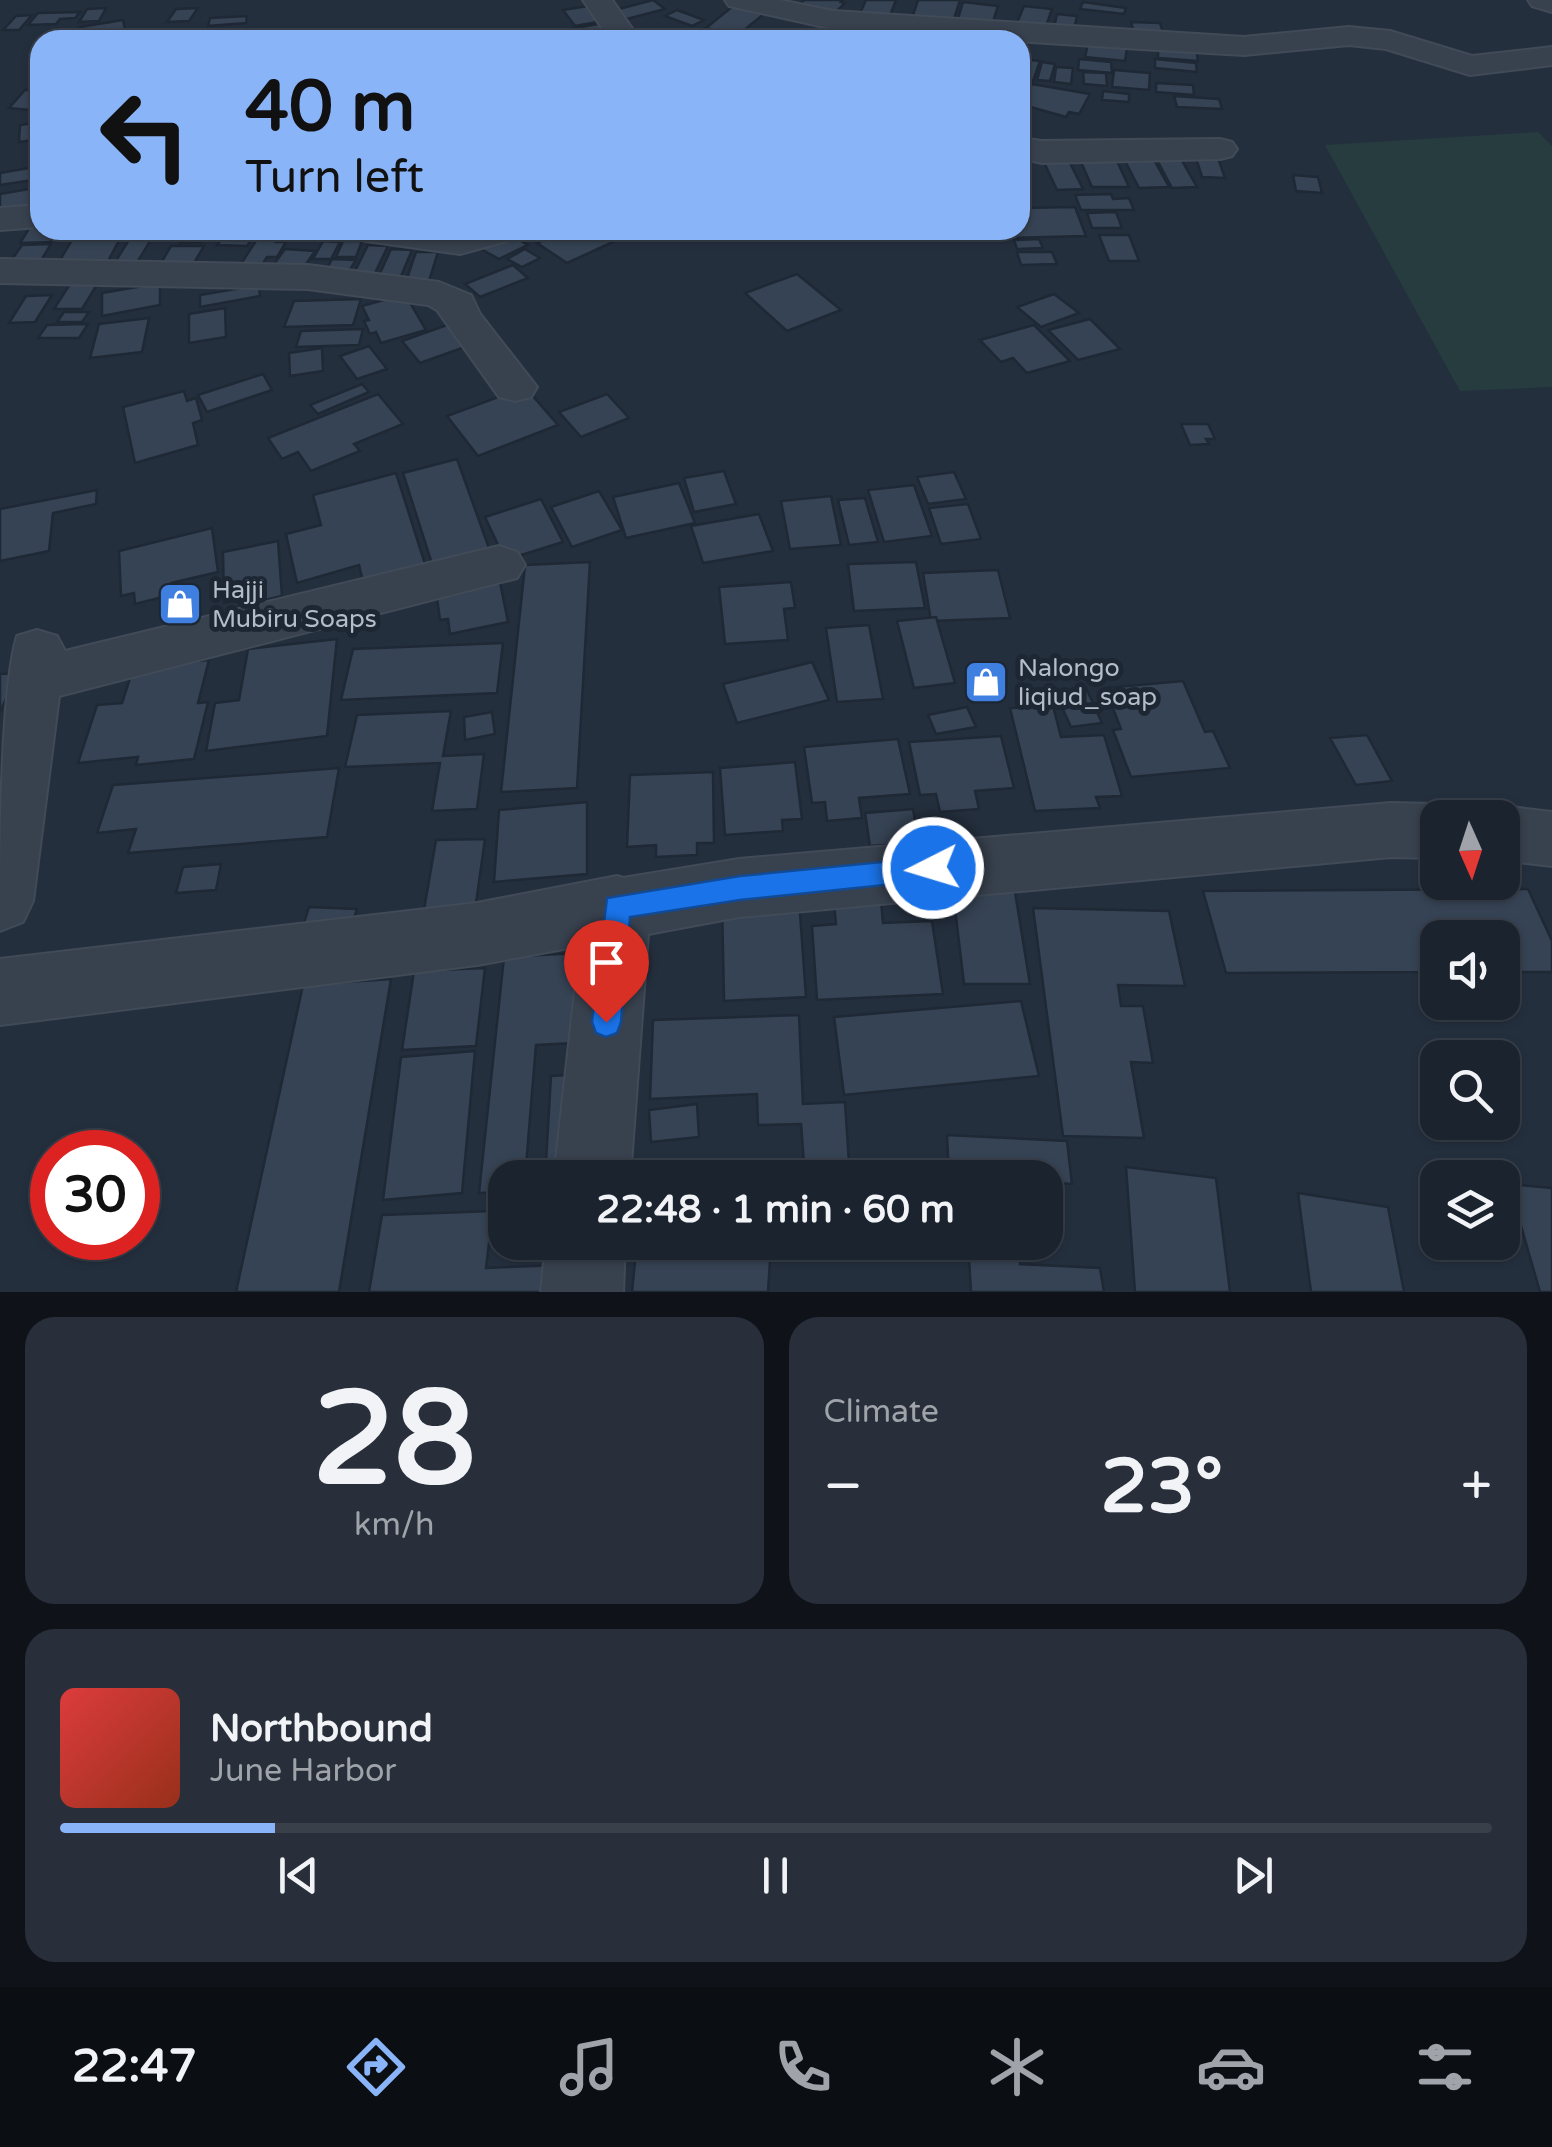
<!DOCTYPE html>
<meta charset="utf-8">
<style>
:root{--surface:#1b232e;--page:#282f3a;--text:#f1f3f6;--muted:#a0a4aa;--line:#39404a;--accent:#8ab4f8}
body{margin:0;font-family:"Varela Round",sans-serif;background:var(--page);color:var(--text);height:100vh;display:flex;flex-direction:column;font-size:38px;white-space:nowrap}
*{box-sizing:border-box;margin:0}
p{font-size:32px;color:var(--muted)}
.icon{flex:none;width:55px;height:55px;fill:none;stroke:currentColor;stroke-width:2;stroke-linecap:round;stroke-linejoin:round}
.map{position:relative;height:1292px;overflow:hidden}
.drawer{display:flex;flex-direction:column;gap:25px;padding:25px;background:#0f1319;flex:1}
.drawer>*{flex:none}
.banner{position:absolute;left:30px;top:30px;width:1000px;height:210px;border-radius:30px;box-shadow:0 2px 8px #0004,0 0 0 2px var(--line);background:#8ab4f8;color:#111;overflow:hidden}
.needle{width:65px;rotate:177deg}
.fabs{position:absolute;left:1420px;top:800px;display:grid;gap:20px}
.fabs a{display:grid;place-items:center;width:100px;height:100px;border-radius:20px;background:var(--surface);box-shadow:0 2px 8px #0004,0 0 0 2px var(--line);font-size:50px}
.speed{position:absolute;left:30px;top:1130px;display:flex;gap:20px;font-size:50px;font-weight:700;text-align:center}
.speed>*{display:grid;place-content:center;width:130px;height:130px;border-radius:50%;background:var(--surface);box-shadow:0 2px 8px #0004,0 0 0 2px var(--line);line-height:1}
.speed .limit{border:15px solid #d22;background:#fff;color:#111}
.pin{position:absolute;display:grid;place-items:center;width:85px;height:85px;color:#fff;margin:-102px -42px;border-radius:50% 50% 50% 0;rotate:-45deg;box-shadow:0 0 10px #0007}
.pin .icon{rotate:45deg}
.me{position:absolute;width:110px;margin:-55px;rotate:265deg;stroke-linejoin:round;filter:drop-shadow(0 0 8px #0008)}
.turn{display:flex;align-items:center;gap:35px;height:210px;padding:0 50px;font-size:45px}
.turn .icon{width:130px;height:130px;stroke-width:2.5}
.turn b{display:block;font-size:70px;line-height:85px}
.big{font-size:75px;font-weight:800;line-height:1.1}
.drawer .tile{flex:1;display:flex;flex-direction:column;justify-content:center;gap:15px;min-width:0;padding:0 35px;border-radius:30px;background:var(--page)}
.drawer .dial{align-items:center;gap:0}
.dial b{font-size:130px;line-height:1}
.song{display:flex;align-items:center;gap:30px}
.cover{width:120px;height:120px;border-radius:15px;background:linear-gradient(135deg,hsl(0 70% 55%),hsl(10 70% 35%))}
.played{height:10px;border-radius:5px;background:linear-gradient(90deg,var(--accent) 15%,var(--line) 15%)}
.keys{display:flex;justify-content:space-around;direction:ltr}
.heat{display:flex;justify-content:space-between;align-items:center;font-size:55px;direction:ltr}
.drawer .tiles{flex:1;display:grid;gap:25px;grid-template-columns:1fr 1fr}
.tile:last-child{grid-column:span 2}
.trip{position:absolute;left:488px;top:1160px;width:575px;height:100px;border-radius:30px;background:var(--surface);box-shadow:0 2px 8px #0004,0 0 0 2px var(--line);font-weight:800;line-height:100px;text-align:center}
.dock{display:flex;height:160px;justify-content:space-around;align-items:center;background:#0b0e12;color:var(--muted)}
.dock .icon{width:70px;height:70px}
.dock .active{color:var(--accent)}
.dock b{font-size:45px;color:var(--text)}
.map>svg:first-child{display:block}
.green{fill:#263c3f}
.building{fill:#364354;stroke:#1f2835;stroke-width:2.5}
.lines{fill:none;stroke-linecap:round;stroke-linejoin:round}
.minor-casing{stroke:#414a57;stroke-width:4}
.minor{fill:#38414e;fill-rule:evenodd}
.route{fill:#1a73e8;stroke:#114b97;stroke-width:2.5}
.labels{text-anchor:middle;dominant-baseline:central;stroke-width:10;stroke-linejoin:round;paint-order:stroke}
.poi-label{font-size:25px;fill:#b4bcc9;stroke:#1d2633;text-anchor:start}
</style>
<div class="map">
<svg width="1552" height="1292" viewBox="0 0 1552 1292">
<rect width="100%" height="100%" fill="#242f3e"/>
<polygon class="green" points="1538,132 1552,146 1552,387 1460,391 1325,145"/>
<g class="building">
<polygon points="653,0 665,9 627,19 615,10"/>
<polygon points="804,0 843,0 841,2 845,3 836,12 799,5"/>
<polygon points="866,0 896,0 888,21 858,18"/>
<polygon points="918,0 960,0 953,22 912,18"/>
<polygon points="738,2 770,9 738,35 706,28"/>
<polygon points="963,2 998,6 992,25 957,22"/>
<polygon points="1083,2 1126,8 1124,14 1080,9"/>
<polygon points="588,6 603,21 575,26 563,10"/>
<polygon points="1024,6 1052,9 1045,29 1016,25"/>
<polygon points="106,8 99,21 79,22 87,9"/>
<polygon points="198,8 189,21 167,22 176,9"/>
<polygon points="677,10 704,20 692,26 665,16"/>
<polygon points="80,12 75,18 60,19 56,24 28,25 38,13"/>
<polygon points="1057,14 1077,16 1074,29 1054,27"/>
<polygon points="32,15 19,30 3,30 16,16"/>
<polygon points="247,16 246,23 208,26 210,18"/>
<polygon points="123,20 125,29 82,36 80,27"/>
<polygon points="1131,22 1160,23 1165,38 1135,37"/>
<polygon points="603,23 611,34 561,40 554,32"/>
<polygon points="836,23 858,25 855,33 870,34 868,40 830,38"/>
<polygon points="685,30 688,40 638,40 636,33"/>
<polygon points="207,31 201,40 158,40 163,32"/>
<polygon points="258,31 256,37 207,39 210,33"/>
<polygon points="1088,44 1127,48 1125,61 1085,57"/>
<polygon points="1158,45 1196,48 1198,61 1158,58"/>
<polygon points="1021,59 1040,61 1033,81 1020,79"/>
<polygon points="1079,59 1111,62 1112,73 1078,70"/>
<polygon points="1155,59 1196,63 1197,72 1155,68"/>
<polygon points="1042,62 1055,64 1050,81 1037,80"/>
<polygon points="1056,67 1073,68 1071,84 1054,82"/>
<polygon points="1114,70 1150,73 1149,90 1112,87"/>
<polygon points="1083,72 1106,73 1107,86 1084,84"/>
<polygon points="1156,83 1193,85 1194,95 1156,92"/>
<polygon points="1032,84 1090,94 1079,114 1069,112 1066,117 1020,104"/>
<polygon points="40,89 40,111 9,108 25,90"/>
<polygon points="1103,91 1129,94 1129,102 1102,100"/>
<polygon points="1174,96 1219,99 1222,109 1177,107"/>
<polygon points="40,122 40,139 19,142 20,125"/>
<polygon points="1067,157 1083,189 1057,190 1042,158"/>
<polygon points="1153,158 1169,187 1139,188 1124,159"/>
<polygon points="1196,158 1218,158 1225,178 1202,177"/>
<polygon points="1181,159 1197,187 1172,188 1157,160"/>
<polygon points="1117,161 1129,187 1092,187 1081,162"/>
<polygon points="40,166 40,179 0,185 0,173"/>
<polygon points="1293,175 1318,177 1322,193 1296,191"/>
<polygon points="40,187 40,206 0,213 0,194"/>
<polygon points="1111,194 1113,199 1129,198 1134,210 1081,210 1075,195"/>
<polygon points="1075,207 1086,236 1006,238 1003,230 1020,230 1020,208"/>
<polygon points="1116,212 1122,228 1092,228 1087,213"/>
<polygon points="30,227 40,230 57,230 50,242 20,243"/>
<polygon points="135,230 157,230 136,264 114,264"/>
<polygon points="187,230 216,230 206,234 202,242 180,243"/>
<polygon points="221,230 258,230 247,246 217,245 224,236 217,235"/>
<polygon points="263,230 283,230 276,242 286,242 277,257 267,257 260,268 239,267"/>
<polygon points="566,230 639,230 567,263 537,243"/>
<polygon points="124,231 106,265 56,267 76,233"/>
<polygon points="510,235 528,245 499,259 481,249"/>
<polygon points="1099,235 1129,235 1139,261 1109,261"/>
<polygon points="1039,239 1043,248 1017,249 1014,240"/>
<polygon points="323,241 340,242 331,259 313,259"/>
<polygon points="343,241 362,241 356,257 336,257"/>
<polygon points="51,244 37,267 6,268 22,245"/>
<polygon points="368,245 388,246 374,275 353,275"/>
<polygon points="171,246 204,246 191,268 158,268"/>
<polygon points="285,249 315,251 300,273 269,271"/>
<polygon points="391,249 412,250 399,281 377,280"/>
<polygon points="525,249 540,258 522,267 507,259"/>
<polygon points="416,252 438,252 429,281 406,281"/>
<polygon points="1017,252 1052,252 1057,264 1021,265"/>
<polygon points="332,259 356,260 348,273 325,272"/>
<polygon points="513,265 528,278 480,297 465,284"/>
<polygon points="797,274 841,310 787,331 745,293"/>
<polygon points="98,283 82,309 54,309 70,284"/>
<polygon points="160,283 160,305 102,316 102,293"/>
<polygon points="259,285 260,296 200,307 200,295"/>
<polygon points="405,294 426,330 381,343 376,332 370,334 364,321 369,320 362,306"/>
<polygon points="1054,294 1079,313 1041,327 1017,307"/>
<polygon points="52,295 35,322 9,323 26,296"/>
<polygon points="361,299 353,325 284,327 294,301"/>
<polygon points="225,308 226,337 189,343 189,314"/>
<polygon points="64,312 89,312 82,322 57,322"/>
<polygon points="149,318 142,352 90,358 99,324"/>
<polygon points="1090,319 1120,349 1078,360 1048,330"/>
<polygon points="88,324 79,338 38,338 47,325"/>
<polygon points="447,325 465,347 420,363 402,341"/>
<polygon points="1034,325 1070,361 1027,373 1013,358 1001,362 980,340"/>
<polygon points="363,329 359,345 296,347 301,331"/>
<polygon points="369,346 387,369 357,379 340,356"/>
<polygon points="322,348 323,371 290,376 289,353"/>
<polygon points="263,374 272,390 207,412 198,395"/>
<polygon points="362,384 369,392 318,414 310,405"/>
<polygon points="525,387 558,425 478,456 447,416"/>
<polygon points="184,391 187,401 196,398 202,420 193,423 198,445 135,463 123,407"/>
<polygon points="378,394 403,424 354,444 360,451 311,471 298,452 282,459 268,438"/>
<polygon points="607,394 629,418 581,437 559,412"/>
<polygon points="1181,424 1208,424 1215,439 1206,439 1209,444 1190,445"/>
<polygon points="457,459 490,551 433,567 403,473"/>
<polygon points="724,471 736,504 694,512 684,478"/>
<polygon points="954,472 966,499 928,504 917,477"/>
<polygon points="396,473 426,567 364,585 359,565 297,583 286,534 321,525 313,495"/>
<polygon points="679,483 695,523 626,538 613,497"/>
<polygon points="914,485 932,536 884,542 868,490"/>
<polygon points="97,490 96,504 53,513 49,551 0,561 0,509"/>
<polygon points="599,491 622,530 572,547 551,507"/>
<polygon points="831,496 841,545 790,549 781,501"/>
<polygon points="865,498 878,542 849,545 838,500"/>
<polygon points="541,499 563,542 505,560 485,517"/>
<polygon points="968,504 981,539 941,544 929,508"/>
<polygon points="759,514 773,551 703,563 691,526"/>
<polygon points="212,528 218,572 171,583 171,595 135,604 134,593 121,596 119,551"/>
<polygon points="278,541 282,596 239,606 238,600 224,603 223,552"/>
<polygon points="590,562 577,788 501,792 525,565"/>
<polygon points="916,562 925,608 854,611 848,564"/>
<polygon points="998,570 1010,618 931,621 923,573"/>
<polygon points="498,572 508,622 450,634 448,619 440,620 437,598"/>
<polygon points="791,582 795,608 784,609 788,640 725,644 719,587"/>
<polygon points="936,617 955,683 914,688 897,621"/>
<polygon points="869,625 883,699 837,702 826,628"/>
<polygon points="337,639 327,736 206,751 215,703 239,700 248,649"/>
<polygon points="503,643 497,693 341,700 353,649"/>
<polygon points="209,660 198,703 208,702 194,759 136,765 138,757 78,763 97,705 122,703 134,666"/>
<polygon points="812,662 829,700 737,723 723,684"/>
<polygon points="18,673 0,712 0,674"/>
<polygon points="1183,681 1205,732 1213,731 1230,768 1131,777 1113,730 1121,729 1105,688"/>
<polygon points="1086,688 1102,723 1071,727 1055,692"/>
<polygon points="1053,706 1061,737 1104,735 1122,796 1096,797 1100,808 1035,811 1010,708"/>
<polygon points="967,707 976,727 936,734 928,715"/>
<polygon points="451,711 443,756 484,754 477,809 432,811 440,763 345,767 357,715"/>
<polygon points="492,712 495,734 465,740 464,717"/>
<polygon points="1367,735 1392,781 1356,785 1330,738"/>
<polygon points="1001,736 1014,788 975,791 979,809 940,812 936,794 920,795 909,742"/>
<polygon points="898,739 910,794 859,798 862,818 827,821 825,802 812,803 804,747"/>
<polygon points="795,762 802,819 782,820 783,831 725,835 720,768"/>
<polygon points="339,768 327,837 128,853 136,829 97,833 113,785"/>
<polygon points="713,772 714,843 697,843 697,855 656,857 656,845 627,847 630,775"/>
<polygon points="587,802 587,874 494,882 499,810"/>
<polygon points="913,809 919,843 870,846 865,813"/>
<polygon points="485,839 473,925 421,927 436,840"/>
<polygon points="221,864 216,890 176,893 183,867"/>
<polygon points="1528,889 1552,941 1552,972 1502,972 1502,938 1438,938 1438,972 1226,973 1203,891"/>
<polygon points="953,892 1015,892 1030,984 964,984"/>
<polygon points="799,899 806,997 724,1001 722,903"/>
<polygon points="881,901 883,923 932,921 943,994 817,1000 812,926 836,924 834,903"/>
<polygon points="309,907 357,909 348,937 300,935"/>
<polygon points="1033,908 1169,911 1185,986 1118,985 1121,1006 1143,1006 1153,1063 1131,1062 1144,1138 1063,1136"/>
<polygon points="579,953 574,1043 536,1045 525,1178 505,1178 505,1192 479,1193 504,957"/>
<polygon points="485,968 476,1046 402,1050 414,971"/>
<polygon points="391,979 339,1292 236,1292 303,985"/>
<polygon points="1021,1001 1039,1076 844,1095 834,1017"/>
<polygon points="799,1015 803,1104 845,1102 849,1163 804,1164 801,1124 758,1125 757,1094 650,1099 653,1020"/>
<polygon points="475,1051 462,1193 383,1200 401,1057"/>
<polygon points="585,1074 581,1178 545,1178 551,1076"/>
<polygon points="697,1104 699,1137 651,1142 649,1110"/>
<polygon points="947,1135 1067,1141 1072,1184 1045,1182 1045,1178 949,1178"/>
<polygon points="1126,1167 1216,1178 1230,1292 1135,1292"/>
<polygon points="1509,1184 1552,1188 1552,1292 1540,1292"/>
<polygon points="1298,1193 1388,1207 1404,1292 1311,1292"/>
<polygon points="493,1211 486,1268 561,1265 559,1292 369,1292 382,1215"/>
<polygon points="637,1242 739,1242 738,1259 770,1261 768,1292 632,1292"/>
<polygon points="968,1242 1018,1242 1020,1264 1100,1268 1104,1292 971,1292"/>
</g>
<g class="lines">
<g class="minor-casing">
<g id="minor">
<polygon points="583,0 612,0 640,40 610,40"/>
<polygon points="725,0 780,0 833,11 1244,37 1349,27 1390,31 1472,56 1552,47 1552,65 1470,75 1386,49 1349,45 1244,55 1141,49 833,29 729,6"/>
<polygon points="1528,0 1552,0 1552,12 1532,6"/>
<polygon points="1020,138 1042,141 1220,139 1232,142 1237,149 1232,156 1220,159 1042,163 1020,158"/>
<polygon points="40,205 40,227 0,230 0,208"/>
<polygon points="347,230 523,230 518,238 460,254 366,241 352,238"/>
<polygon points="0,259 308,265 439,282 471,295 480,314 537,387 531,397 515,401 499,397 437,310 428,305 308,289 0,283"/>
<path d="M499,546L517,552L525,565L517,578L59,696L33,901L23,922L0,931C0,860 0,693 17,636L37,630L57,636L65,651Z"/>
<polygon points="1391,803 1438,804 1460,812 1463,818 1438,818 1438,858 1391,857 739,917 648,934 630,1178 554,1178 580,946 477,965 0,1025 0,959 477,903 617,876 623,878 739,859"/>
<polygon points="1502,806 1552,812 1552,866 1502,860 1502,818 1478,818"/>
<polygon points="546,1242 625,1242 623,1292 541,1292"/>
</g>
</g>
<use href="#minor" class="minor"/>
</g>
<polygon class="route" points="933,857 942,860 946,868 942,877 933,880 740,900 630,917 621,1022 617,1033 606,1037 596,1033 592,1022 607,898 740,876"/>
<defs>
<g id="shop-square" transform="scale(2.25)"><rect x="-9" y="-9" width="18" height="18" rx="4" fill="#3f7fe0" stroke="#1d2633"/><path d="M-5-2.5h2.3a2.7 3.5 0 0 1 5.4 0H5L5.5 6h-11ZM-1.5-2.5h3a1.5 2.3 0 0 0-3 0Z" fill="#fff"/></g>
</defs>
<g fill-rule="evenodd">
<use href="#shop-square" x="180" y="604"/>
<use href="#shop-square" x="986" y="682"/>
</g>
<g class="labels">
<g class="poi-label">
<text x="212" y="590">Hajji<tspan x="212" dy="29">Mubiru Soaps</tspan></text>
<text x="1018" y="668">Nalongo<tspan x="1018" dy="29">liqiud_soap</tspan></text>
</g>
</g>
</svg>
<div class="fabs">
<a><svg class="needle" viewBox="-14 -14 28 28"><path d="M0-13l5 13h-10z" fill="#e53935"/><path d="M0 13l5-13h-10z" fill="#a0a4aa"/></svg></a>
<a><svg class="icon" aria-label="sound" viewBox="0 0 24 24"><path d="M4 9h4l5-4v14l-5-4H4zM17 9q2 3 0 6"/></svg></a>
<a><svg class="icon" aria-label="search" viewBox="0 0 24 24"><circle cx="10" cy="10" r="6"/><path d="M15 15l6 6"/></svg></a>
<a><svg class="icon" aria-label="layers" viewBox="0 0 24 24"><path d="M12 4l9 5-9 5-9-5zM3 14l9 5 9-5"/></svg></a>
</div>
<div class="speed"><div class="limit">30</div></div>
<div class="pin" style="left:606px;top:1022px;background:#d93025"><svg class="icon" aria-label="arrive" viewBox="0 0 24 24"><path d="M6 21V4h12l-3 4 3 4H6"/></svg></div>
<svg class="me" style="left:933px;top:868px" viewBox="-20 -20 40 40"><circle r="17" fill="#1a73e8" stroke="#fff" stroke-width="3"/><path d="M0-11L8 9 0 5-8 9z" fill="#fff"/></svg>
<div class="trip">22:48 · 1 min · 60 m</div>
<div class="banner">
<div class="turn"><svg class="icon" aria-label="left" viewBox="0 0 24 24"><path d="M17 20v-9H6M10 6l-5 5 5 5"/></svg><div><b>40 m</b>Turn left</div></div>
</div>
</div>
<section class="drawer">
<div class="tiles">
<div class="tile dial"><b>28</b><p>km/h</p></div>
<div class="tile"><p>Climate</p>
<div class="heat"><a>−</a><b class="big">23°</b><a>+</a></div>
</div>
<div class="tile">
<div class="song"><i class="cover"></i><div><b>Northbound</b><p>June Harbor</p></div></div>
<div class="played"></div>
<div class="keys"><svg class="icon" aria-label="previous" viewBox="0 0 24 24"><path d="M18 5L8 12l10 7zM5 5v14"/></svg><svg class="icon" aria-label="pause" viewBox="0 0 24 24"><path d="M8 5v14M16 5v14"/></svg><svg class="icon" aria-label="next" viewBox="0 0 24 24"><path d="M6 5l10 7-10 7zM19 5v14"/></svg></div>
</div>
</div>
</section>
<nav class="dock">
<b>22:47</b>
<svg class="icon active" aria-label="directions" viewBox="0 0 24 24"><path d="M12 3l9 9-9 9-9-9zM9 14v-3h6M13 9l2 2-2 2"/></svg>
<svg class="icon" aria-label="music" viewBox="0 0 24 24"><path d="M9 18V5l10-2v13"/><circle cx="6" cy="18" r="3"/><circle cx="16" cy="16" r="3"/></svg>
<svg class="icon" aria-label="phone" viewBox="0 0 24 24"><path d="M5 4h4l2 5-3 2q2 4 5 5l2-3 5 2v4C11 20 4 13 5 4z"/></svg>
<svg class="icon" aria-label="climate" viewBox="0 0 24 24"><path d="M12 3v18M4 7l16 10M4 17L20 7"/></svg>
<svg class="icon" aria-label="car" viewBox="0 0 24 24"><path d="M5 17H2v-5l4-1 3-4h7l3 4 3 1v5h-3M9 17h6M6 11h13"/><circle cx="7" cy="17" r="2"/><circle cx="17" cy="17" r="2"/></svg>
<svg class="icon" aria-label="filters" viewBox="0 0 24 24"><path d="M4 7h16M4 17h16"/><circle cx="9" cy="7" r="2"/><circle cx="15" cy="17" r="2"/></svg>
</nav>
